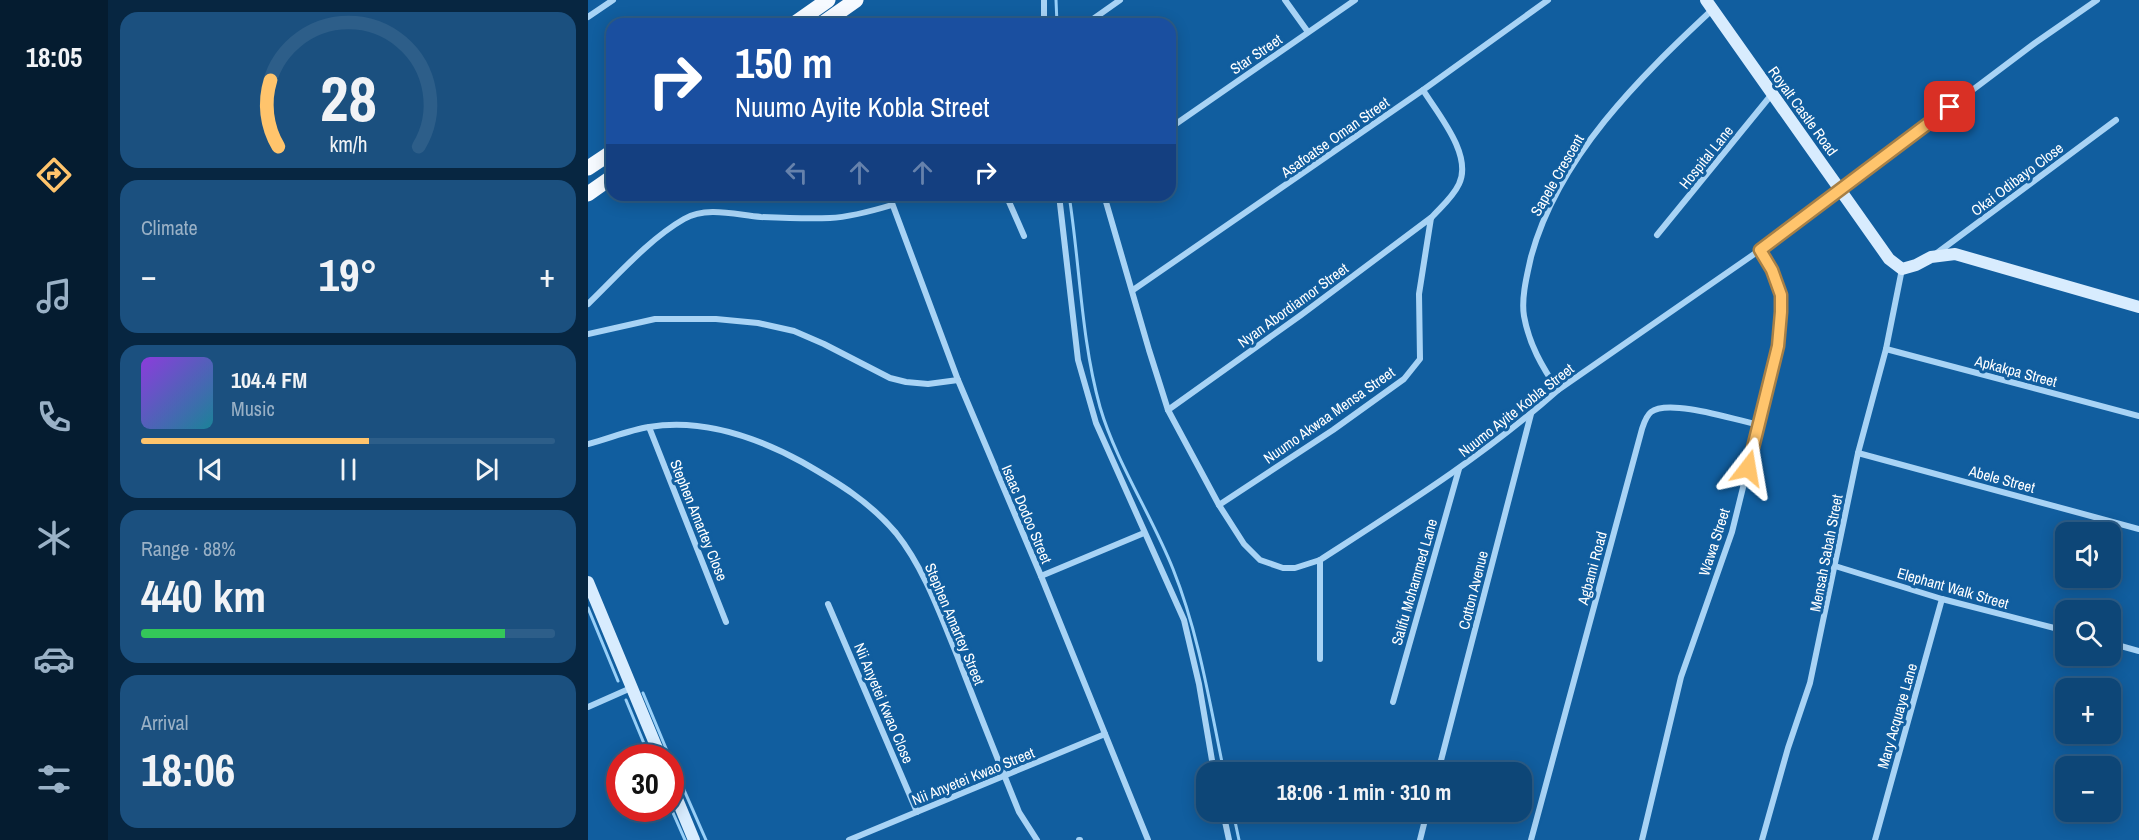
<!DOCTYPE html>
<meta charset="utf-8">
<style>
:root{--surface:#0d4677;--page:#1b507f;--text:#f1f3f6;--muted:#9ab1c6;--line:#2d5e89;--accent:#ffc46c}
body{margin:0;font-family:"Archivo Narrow",sans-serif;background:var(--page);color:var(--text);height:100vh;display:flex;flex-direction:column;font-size:22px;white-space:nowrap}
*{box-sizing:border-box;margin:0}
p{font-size:20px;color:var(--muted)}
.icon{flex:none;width:33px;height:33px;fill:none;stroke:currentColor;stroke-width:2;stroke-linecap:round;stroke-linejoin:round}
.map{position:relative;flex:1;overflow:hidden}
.drawer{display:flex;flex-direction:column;gap:12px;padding:12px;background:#072641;width:480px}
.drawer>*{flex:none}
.guide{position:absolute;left:18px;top:18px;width:570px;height:183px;border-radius:18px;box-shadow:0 3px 15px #0003,0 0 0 2px var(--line);background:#1a4fa0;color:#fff;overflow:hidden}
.tools{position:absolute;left:1467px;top:522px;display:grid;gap:12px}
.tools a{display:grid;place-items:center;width:66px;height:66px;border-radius:12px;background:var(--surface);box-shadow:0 3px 15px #0003,0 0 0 2px var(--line);font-size:30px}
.speed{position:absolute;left:18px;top:744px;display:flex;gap:12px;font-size:30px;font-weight:700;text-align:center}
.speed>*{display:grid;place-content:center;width:78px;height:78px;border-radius:50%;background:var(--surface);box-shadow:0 3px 15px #0003,0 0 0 2px var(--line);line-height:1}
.speed .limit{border:9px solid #d22;background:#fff;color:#111}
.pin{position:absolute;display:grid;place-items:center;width:51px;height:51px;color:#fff;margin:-26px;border-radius:12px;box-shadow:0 3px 9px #0006}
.me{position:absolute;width:66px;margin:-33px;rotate:14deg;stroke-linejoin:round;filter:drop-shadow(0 0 4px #0008)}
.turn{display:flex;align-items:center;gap:21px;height:126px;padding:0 30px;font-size:27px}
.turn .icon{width:78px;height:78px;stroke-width:2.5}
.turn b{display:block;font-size:42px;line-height:51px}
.lanes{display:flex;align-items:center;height:57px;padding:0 30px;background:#0003;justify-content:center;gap:30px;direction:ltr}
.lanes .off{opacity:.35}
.big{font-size:45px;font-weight:800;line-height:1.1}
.drawer .widget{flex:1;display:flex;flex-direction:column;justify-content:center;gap:9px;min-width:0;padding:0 21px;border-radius:18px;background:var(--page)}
.drawer .dial{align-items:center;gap:0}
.dial svg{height:156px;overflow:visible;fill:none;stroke:var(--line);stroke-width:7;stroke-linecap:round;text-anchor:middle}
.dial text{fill:var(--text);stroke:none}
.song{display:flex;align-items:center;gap:18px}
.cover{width:72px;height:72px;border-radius:9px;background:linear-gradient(135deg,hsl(270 70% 55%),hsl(190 70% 35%))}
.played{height:6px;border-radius:3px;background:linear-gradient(90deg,var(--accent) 55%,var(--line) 55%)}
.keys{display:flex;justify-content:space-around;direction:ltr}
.heat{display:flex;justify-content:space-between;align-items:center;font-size:33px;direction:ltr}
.charge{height:9px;border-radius:4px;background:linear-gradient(90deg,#34c759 88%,var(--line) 0)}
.trip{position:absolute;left:608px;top:762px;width:336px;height:60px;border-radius:18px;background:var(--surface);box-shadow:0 3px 15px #0003,0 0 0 2px var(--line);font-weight:800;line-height:60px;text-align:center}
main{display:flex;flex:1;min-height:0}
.tabs{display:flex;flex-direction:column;width:108px;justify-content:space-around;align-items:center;background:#051c30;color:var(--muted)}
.tabs .icon{width:42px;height:42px}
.tabs .current{color:var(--accent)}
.tabs b{font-size:27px;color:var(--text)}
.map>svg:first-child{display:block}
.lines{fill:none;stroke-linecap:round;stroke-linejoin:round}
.stream{stroke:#99d0f8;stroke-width:3}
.street{stroke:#a8d3f5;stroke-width:6}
.secondary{stroke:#d8ecfe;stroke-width:12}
.primary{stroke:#f6faff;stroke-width:15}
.route-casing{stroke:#a67f46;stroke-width:15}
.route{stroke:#ffc46c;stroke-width:10}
.labels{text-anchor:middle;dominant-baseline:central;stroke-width:6;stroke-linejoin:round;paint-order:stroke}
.street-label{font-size:15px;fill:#fff;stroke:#115e9f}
</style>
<main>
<nav class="tabs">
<b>18:05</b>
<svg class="icon current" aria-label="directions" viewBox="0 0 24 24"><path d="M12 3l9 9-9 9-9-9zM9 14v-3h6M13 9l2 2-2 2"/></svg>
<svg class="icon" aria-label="music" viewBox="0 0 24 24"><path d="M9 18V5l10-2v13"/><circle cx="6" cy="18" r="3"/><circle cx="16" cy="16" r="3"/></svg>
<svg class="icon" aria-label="phone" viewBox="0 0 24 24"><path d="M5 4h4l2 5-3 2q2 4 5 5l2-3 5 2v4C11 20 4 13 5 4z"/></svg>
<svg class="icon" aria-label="climate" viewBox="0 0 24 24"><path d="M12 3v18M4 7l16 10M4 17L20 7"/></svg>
<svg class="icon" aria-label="car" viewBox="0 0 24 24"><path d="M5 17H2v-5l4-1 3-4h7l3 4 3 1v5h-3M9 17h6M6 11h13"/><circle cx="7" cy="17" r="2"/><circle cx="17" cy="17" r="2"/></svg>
<svg class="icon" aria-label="filters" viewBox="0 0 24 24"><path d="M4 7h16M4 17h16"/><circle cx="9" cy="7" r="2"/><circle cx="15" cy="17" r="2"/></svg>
</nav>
<section class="drawer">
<div class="widget dial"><svg viewBox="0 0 100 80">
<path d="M14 69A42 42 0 1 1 86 69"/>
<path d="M14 69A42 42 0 0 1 10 35" stroke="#ffc46c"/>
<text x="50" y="56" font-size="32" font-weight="700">28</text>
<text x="50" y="72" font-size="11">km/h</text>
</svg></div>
<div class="widget"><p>Climate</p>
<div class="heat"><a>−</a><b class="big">19°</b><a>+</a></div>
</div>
<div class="widget">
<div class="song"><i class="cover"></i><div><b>104.4 FM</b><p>Music</p></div></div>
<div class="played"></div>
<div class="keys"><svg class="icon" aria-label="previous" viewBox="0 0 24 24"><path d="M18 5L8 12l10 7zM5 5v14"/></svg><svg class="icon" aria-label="pause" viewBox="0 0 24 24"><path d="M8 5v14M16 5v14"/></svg><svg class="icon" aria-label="next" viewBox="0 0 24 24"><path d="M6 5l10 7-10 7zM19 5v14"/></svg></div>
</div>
<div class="widget"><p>Range · 88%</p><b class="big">440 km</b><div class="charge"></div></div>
<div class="widget"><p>Arrival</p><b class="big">18:06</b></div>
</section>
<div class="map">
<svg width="1551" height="840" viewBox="0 0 1551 840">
<rect width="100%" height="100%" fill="#115e9f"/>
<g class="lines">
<g class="stream">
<polyline points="468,0 469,24"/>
<path d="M481,195C492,265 493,339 512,407C528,462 564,516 585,569C611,634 622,705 636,772"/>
<polyline points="0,608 30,681"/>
<polyline points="55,693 82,758"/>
<polyline points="38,700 62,758"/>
<polyline points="82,758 118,840"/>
<polyline points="82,806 97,840"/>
<polyline points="645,812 651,840"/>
</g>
<g class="street">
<polyline points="697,0 720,32"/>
<polyline points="0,17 25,0"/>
<polyline points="456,24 456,0"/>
<polyline points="498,24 532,0"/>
<polyline points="582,128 767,0"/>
<polyline points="301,195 370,380 453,576 560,840"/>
<polyline points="418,195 436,236"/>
<polyline points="471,195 490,360 508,423 596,620 611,684 626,772"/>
<path d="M516,195L561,350L580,410L631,505L656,544L672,560L695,568H707L732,560C814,507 897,455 970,390L1172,250L1447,43L1509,0"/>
<polyline points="1069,235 1184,94"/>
<polyline points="1349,253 1528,120"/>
<polyline points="545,290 835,90 960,0"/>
<path d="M0,304C29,276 61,239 96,219C119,206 148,215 173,217C196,218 219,219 242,218C263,217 284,211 304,205"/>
<polyline points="0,334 67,319 128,319 170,323 206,331 236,344 302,378 318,382 340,384 370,380"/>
<polyline points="1298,349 1551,416"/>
<path d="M970,390C954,367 941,344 936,316C933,298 939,275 943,257C970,157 1051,78 1125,9"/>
<path d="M580,410L713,315L844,217C853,207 865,197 871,184C885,155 850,114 835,90"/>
<polyline points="61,427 138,622"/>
<path d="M0,444C20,439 41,430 61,427C114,418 168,437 214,462C249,482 282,502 308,533C336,568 352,614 369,655C389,708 410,760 431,812L449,840"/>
<polyline points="1270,453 1551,529"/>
<polyline points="631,505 745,430 816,379 832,359 831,294 843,218"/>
<polyline points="1247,566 1354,599 1478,631"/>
<polyline points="453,576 556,533"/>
<polyline points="240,604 329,812"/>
<polyline points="1522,643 1551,651"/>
<polyline points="732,659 732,560"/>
<polyline points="805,702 871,469"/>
<polyline points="0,707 43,688"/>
<polyline points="850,772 943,414"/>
<polyline points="635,812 641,840"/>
<polyline points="261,840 517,734"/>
<polyline points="491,840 492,840"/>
<polyline points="832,840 839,812"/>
<path d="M943,840L1054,429C1056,423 1058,416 1063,412C1080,398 1148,420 1171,425"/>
<polyline points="1054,840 1093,677 1144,532 1190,346 1193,295 1184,270 1172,250"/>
<polyline points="1174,840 1200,748 1222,683 1270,453 1298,349 1314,269"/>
<polyline points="1287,840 1354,599"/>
</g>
<g class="secondary">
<polyline points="1118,0 1301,259 1314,269 1328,265 1343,257 1367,254 1551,307"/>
<polyline points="0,582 73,758"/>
<polyline points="82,782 106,840"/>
</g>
<g class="primary">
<polyline points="206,24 240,0"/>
<polyline points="234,24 268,0"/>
<polyline points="0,168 24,152"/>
<polyline points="0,194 24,177"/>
</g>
</g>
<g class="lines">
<g class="route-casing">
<polyline id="route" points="1160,468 1190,346 1193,312 1193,295 1184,270 1172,250 1362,107"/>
</g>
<use href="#route" class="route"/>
</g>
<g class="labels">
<g class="street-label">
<text transform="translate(668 54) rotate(-34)">Star Street</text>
<text transform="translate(1215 111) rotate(54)">Royalt Castle Road</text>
<text transform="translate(747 137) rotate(-35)">Asafoatse Oman Street</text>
<text transform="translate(1118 157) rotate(-51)">Hospital Lane</text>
<text transform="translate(969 175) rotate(-60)">Sapele Crescent</text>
<text transform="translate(1429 179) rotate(-37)">Okai Odibayo Close</text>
<text transform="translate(705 305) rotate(-36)">Nyan Abordiamor Street</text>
<text transform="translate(1428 371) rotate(15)">Apkakpa Street</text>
<text transform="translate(928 410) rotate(-38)">Nuumo Ayite Kobla Street</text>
<text transform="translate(741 415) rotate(-35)">Nuumo Akwaa Mensa Street</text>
<text transform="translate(1414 479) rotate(15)">Abele Street</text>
<text transform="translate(439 514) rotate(67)">Isaac Dodoo Street</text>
<text transform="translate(111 520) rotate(68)">Stephen Amartey Close</text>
<text transform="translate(1126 542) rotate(-72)">Wawa Street</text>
<text transform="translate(1238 553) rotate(-79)">Mensah Sabah Street</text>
<text transform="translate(1004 568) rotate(-75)">Agbami Road</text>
<text transform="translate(826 582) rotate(-74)">Salifu Mohammed Lane</text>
<text transform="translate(1365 588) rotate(16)">Elephant Walk Street</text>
<text transform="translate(885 590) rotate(-76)">Cotton Avenue</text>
<text transform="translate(367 624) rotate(67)">Stephen Amartey Street</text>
<text transform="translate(296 703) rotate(67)">Nii Anyetei Kwao Close</text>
<text transform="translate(1309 716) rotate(-74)">Mary Acquaye Lane</text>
<text transform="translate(385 776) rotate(-22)">Nii Anyetei Kwao Street</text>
</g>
</g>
</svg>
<div class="tools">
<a><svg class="icon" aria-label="sound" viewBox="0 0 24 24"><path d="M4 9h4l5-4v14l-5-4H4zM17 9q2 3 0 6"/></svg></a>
<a><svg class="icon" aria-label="search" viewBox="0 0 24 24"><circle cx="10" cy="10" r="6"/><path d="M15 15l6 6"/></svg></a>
<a>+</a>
<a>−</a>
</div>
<div class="speed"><div class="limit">30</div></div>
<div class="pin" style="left:1362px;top:107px;background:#d93025"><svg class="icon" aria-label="arrive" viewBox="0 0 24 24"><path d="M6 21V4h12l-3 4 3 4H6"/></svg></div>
<svg class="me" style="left:1160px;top:468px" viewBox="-20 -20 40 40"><path d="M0-17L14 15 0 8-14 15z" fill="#ffc46c" stroke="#fff" stroke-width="4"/></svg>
<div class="trip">18:06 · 1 min · 310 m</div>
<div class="guide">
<div class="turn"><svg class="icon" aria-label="right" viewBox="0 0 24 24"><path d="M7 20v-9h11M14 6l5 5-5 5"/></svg><div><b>150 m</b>Nuumo Ayite Kobla Street</div></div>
<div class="lanes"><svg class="icon off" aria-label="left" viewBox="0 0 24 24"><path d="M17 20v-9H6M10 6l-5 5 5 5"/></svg><svg class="icon off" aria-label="ahead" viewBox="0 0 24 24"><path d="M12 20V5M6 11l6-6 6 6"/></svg><svg class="icon off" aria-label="ahead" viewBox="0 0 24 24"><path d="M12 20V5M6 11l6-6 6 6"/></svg><svg class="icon" aria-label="right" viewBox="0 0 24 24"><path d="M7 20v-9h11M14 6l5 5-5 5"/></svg></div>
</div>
</div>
</main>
